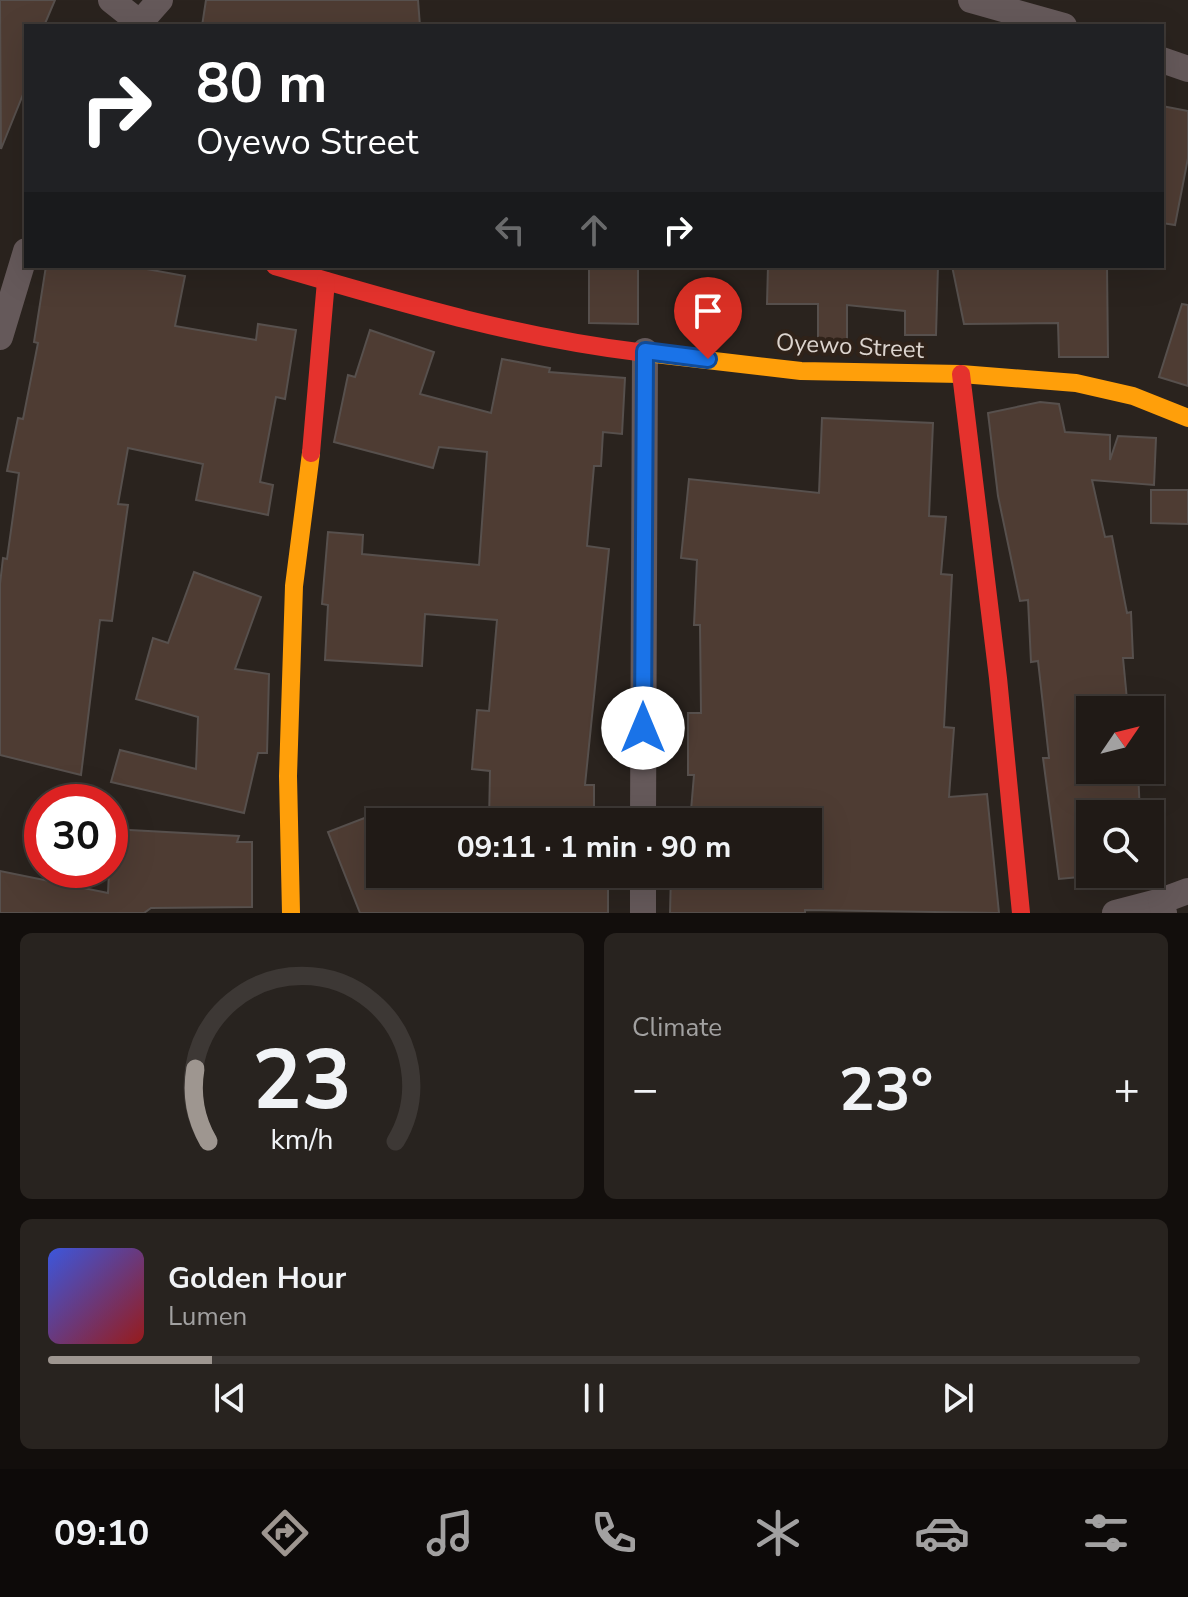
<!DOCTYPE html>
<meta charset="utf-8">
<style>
:root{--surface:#201a16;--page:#28231f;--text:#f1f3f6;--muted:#a2a1a1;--line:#3d3835;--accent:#9e9690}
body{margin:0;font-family:"Nunito Sans",sans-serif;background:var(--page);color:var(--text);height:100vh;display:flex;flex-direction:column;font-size:30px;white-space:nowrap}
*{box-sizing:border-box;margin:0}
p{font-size:26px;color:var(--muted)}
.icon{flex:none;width:44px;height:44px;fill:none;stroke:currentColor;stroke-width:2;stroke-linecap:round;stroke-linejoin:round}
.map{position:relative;height:913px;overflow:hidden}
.details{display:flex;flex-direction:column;gap:20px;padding:20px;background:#120e0c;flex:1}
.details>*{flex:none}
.banner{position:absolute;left:24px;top:24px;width:1140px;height:244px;border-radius:0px;box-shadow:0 8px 32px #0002,0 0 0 2px var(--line);background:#202124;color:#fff;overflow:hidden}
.needle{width:52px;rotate:55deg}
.fabs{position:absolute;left:1076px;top:696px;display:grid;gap:16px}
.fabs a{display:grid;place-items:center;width:88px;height:88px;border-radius:0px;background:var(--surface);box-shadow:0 8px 32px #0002,0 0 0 2px var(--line);font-size:40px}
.speed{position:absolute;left:24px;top:784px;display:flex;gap:16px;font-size:40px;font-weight:700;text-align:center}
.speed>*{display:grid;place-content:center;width:104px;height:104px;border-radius:50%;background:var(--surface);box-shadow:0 8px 32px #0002,0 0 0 2px var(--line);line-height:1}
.speed .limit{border:12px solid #d22;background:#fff;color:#111}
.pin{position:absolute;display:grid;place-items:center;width:68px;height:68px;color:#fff;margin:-82px -34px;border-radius:50% 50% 50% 0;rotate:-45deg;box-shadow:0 0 8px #0007}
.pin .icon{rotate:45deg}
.me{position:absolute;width:88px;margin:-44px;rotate:0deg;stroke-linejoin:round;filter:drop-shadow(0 0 6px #0008)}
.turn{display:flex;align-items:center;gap:28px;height:168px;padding:0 40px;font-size:36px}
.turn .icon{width:104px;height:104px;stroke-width:2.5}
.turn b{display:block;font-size:56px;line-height:68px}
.lanes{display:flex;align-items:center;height:76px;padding:0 40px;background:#0003;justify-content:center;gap:40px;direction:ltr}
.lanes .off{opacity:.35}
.big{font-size:60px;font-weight:700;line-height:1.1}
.details .tile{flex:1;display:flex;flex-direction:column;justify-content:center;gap:12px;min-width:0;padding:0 28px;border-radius:12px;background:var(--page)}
.details .dial{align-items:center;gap:0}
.dial svg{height:208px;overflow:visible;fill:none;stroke:var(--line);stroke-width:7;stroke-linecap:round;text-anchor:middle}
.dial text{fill:var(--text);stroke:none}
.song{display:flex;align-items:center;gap:24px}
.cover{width:96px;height:96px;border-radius:12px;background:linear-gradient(135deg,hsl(230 70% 55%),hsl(0 70% 35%))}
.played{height:8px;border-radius:4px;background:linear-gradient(90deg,var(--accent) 15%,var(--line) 15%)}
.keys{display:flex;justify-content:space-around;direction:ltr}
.heat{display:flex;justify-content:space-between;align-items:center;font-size:44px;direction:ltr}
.details .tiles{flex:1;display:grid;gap:20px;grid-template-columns:1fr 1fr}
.tile:last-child{grid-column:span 2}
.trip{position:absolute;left:366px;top:808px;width:456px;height:80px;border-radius:0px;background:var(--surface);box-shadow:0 8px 32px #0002,0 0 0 2px var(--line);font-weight:700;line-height:80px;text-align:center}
.dock{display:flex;height:128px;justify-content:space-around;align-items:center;background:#0d0a09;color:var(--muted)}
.dock .icon{width:56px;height:56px}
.dock .on{color:var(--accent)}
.dock b{font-size:36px;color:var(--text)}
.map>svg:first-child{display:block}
.building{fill:#4e3c33;stroke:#57504d;stroke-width:2}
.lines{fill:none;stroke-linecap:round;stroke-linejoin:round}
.street{stroke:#65595a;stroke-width:26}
.slow{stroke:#ff9f0a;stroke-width:18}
.jam{stroke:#e5322d;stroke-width:18}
.route-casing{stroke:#114b97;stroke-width:20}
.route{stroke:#1a73e8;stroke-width:14}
.labels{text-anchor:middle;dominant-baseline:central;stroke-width:8;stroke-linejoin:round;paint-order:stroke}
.street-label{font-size:24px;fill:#dcd4ce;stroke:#2f2219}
</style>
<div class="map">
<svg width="1188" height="913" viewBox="0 0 1188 913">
<rect width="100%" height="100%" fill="#2a231e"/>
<g class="building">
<polygon points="0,0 55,0 44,26 26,26 26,87 1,149"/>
<polygon points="206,0 418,0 420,26 202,26"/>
<polygon points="1162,106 1188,111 1188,158 1175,225 1162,223"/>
<polygon points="46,266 130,266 185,276 175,326 256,340 258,324 296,330 285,399 276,397 260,482 273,485 268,515 196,500 203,464 128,448 118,504 128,505 120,562 112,621 100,620 81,775 0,755 0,584 3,558 7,559 19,473 7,471 18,418 23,419 38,343 34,342"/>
<polygon points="589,266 638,266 638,324 589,323"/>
<polygon points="768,266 938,266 936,335 905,335 905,311 847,305 847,350 818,349 818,304 767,304"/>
<polygon points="952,266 1107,266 1108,357 1059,357 1058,323 964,324"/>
<polygon points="1182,304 1188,305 1188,386 1159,377"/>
<polygon points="370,330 434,352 420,394 491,413 502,359 550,368 549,372 625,378 622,434 603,432 601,466 594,466 587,546 609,549 585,785 594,785 594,822 489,822 490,771 472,769 477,710 489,711 497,620 425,614 422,666 325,660 328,605 322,604 328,532 363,535 362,554 479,565 487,452 439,447 433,468 334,442 348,375 355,377"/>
<polygon points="1040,402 1059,404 1065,432 1110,435 1110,460 1118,436 1156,438 1154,485 1092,480 1105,537 1112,536 1127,613 1131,612 1133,658 1123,658 1128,710 1090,710 1090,770 1138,770 1140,814 1090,814 1090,876 1059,879 1043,758 1049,758 1038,661 1031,662 1028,600 1020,601 998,496 988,413"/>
<polygon points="822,418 933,423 929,516 946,517 941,574 952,575 944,727 954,728 949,797 987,794 999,913 805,910 805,913 670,913 671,874 808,874 808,822 690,822 694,775 688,775 688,713 701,713 700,625 694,625 697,560 681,558 689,479 819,493"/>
<polygon points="1151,490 1188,490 1188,524 1151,523"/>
<polygon points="194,572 261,597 235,669 269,674 267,753 258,753 244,813 111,782 120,750 196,769 198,717 136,699 153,638 168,643"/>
<polygon points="380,812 380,874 608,874 608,913 360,913 328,832"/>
<polygon points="111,829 239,836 237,842 252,842 252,907 151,908 144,913 0,913 0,871 108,893"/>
</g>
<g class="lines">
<g class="street">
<polyline points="111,0 140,23"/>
<polyline points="971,0 1064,26"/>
<polyline points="137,26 160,0"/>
<polyline points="1162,60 1188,69"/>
<polyline points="0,337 26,251"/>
<polyline points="643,822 645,351"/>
<polyline points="643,913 643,874"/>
<polyline points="1115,913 1161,901"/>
<polyline points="1164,913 1161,901 1188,891"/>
</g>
<g class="slow">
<polyline points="638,352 801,371 961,374 1076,383 1133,396 1188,418"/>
<polyline points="291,913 288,776 294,586 311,453"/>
</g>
<g class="jam">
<path d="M275,266C395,301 513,337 638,352"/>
<polyline points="961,374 998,678 1021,913"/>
<polyline points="311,453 326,281"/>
</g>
</g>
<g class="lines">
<g class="route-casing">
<polyline id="route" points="643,728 645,351 708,359"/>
</g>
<use href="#route" class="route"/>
</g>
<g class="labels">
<g class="street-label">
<text transform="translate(850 346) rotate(3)">Oyewo Street</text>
</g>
</g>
</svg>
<div class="fabs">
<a><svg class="needle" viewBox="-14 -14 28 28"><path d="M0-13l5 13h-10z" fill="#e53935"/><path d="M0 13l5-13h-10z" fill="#a2a1a1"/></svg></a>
<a><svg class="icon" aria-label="search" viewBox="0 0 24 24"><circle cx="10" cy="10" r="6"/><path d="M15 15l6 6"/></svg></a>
</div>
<div class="speed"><div class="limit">30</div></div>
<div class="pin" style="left:708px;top:359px;background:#d93025"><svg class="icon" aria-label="arrive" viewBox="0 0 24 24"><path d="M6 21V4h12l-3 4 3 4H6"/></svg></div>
<svg class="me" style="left:643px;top:728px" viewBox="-20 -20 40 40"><circle r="19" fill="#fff"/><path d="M0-13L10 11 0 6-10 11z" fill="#1a73e8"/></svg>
<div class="trip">09:11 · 1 min · 90 m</div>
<div class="banner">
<div class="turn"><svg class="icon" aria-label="right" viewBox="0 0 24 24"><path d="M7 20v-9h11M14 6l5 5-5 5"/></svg><div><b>80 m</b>Oyewo Street</div></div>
<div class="lanes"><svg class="icon off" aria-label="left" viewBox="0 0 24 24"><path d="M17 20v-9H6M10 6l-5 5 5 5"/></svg><svg class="icon off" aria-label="ahead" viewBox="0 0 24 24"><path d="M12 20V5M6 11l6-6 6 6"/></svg><svg class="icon" aria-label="right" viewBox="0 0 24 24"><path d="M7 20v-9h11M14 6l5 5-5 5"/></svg></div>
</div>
</div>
<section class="details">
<div class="tiles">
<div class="tile dial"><svg viewBox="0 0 100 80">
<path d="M14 69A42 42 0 1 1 86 69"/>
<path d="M14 69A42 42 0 0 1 9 41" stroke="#9e9690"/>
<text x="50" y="56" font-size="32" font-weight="700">23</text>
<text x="50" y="72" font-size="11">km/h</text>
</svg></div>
<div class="tile"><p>Climate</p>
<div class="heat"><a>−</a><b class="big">23°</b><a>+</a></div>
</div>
<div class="tile">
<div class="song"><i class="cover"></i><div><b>Golden Hour</b><p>Lumen</p></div></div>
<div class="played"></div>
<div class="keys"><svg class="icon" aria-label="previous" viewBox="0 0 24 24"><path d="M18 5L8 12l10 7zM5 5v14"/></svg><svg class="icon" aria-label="pause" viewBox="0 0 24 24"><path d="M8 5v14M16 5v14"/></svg><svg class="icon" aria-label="next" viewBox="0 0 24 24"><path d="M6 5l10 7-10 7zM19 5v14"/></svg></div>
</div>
</div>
</section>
<nav class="dock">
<b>09:10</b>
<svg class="icon on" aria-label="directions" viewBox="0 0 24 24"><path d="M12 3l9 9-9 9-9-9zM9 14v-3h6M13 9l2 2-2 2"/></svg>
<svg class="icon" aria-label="music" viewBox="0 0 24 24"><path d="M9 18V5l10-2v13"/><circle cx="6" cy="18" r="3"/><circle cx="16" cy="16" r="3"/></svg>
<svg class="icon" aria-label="phone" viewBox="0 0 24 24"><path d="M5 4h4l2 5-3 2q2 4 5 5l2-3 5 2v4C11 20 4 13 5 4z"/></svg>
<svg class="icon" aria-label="climate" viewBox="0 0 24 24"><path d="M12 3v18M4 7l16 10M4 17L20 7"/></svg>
<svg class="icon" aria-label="car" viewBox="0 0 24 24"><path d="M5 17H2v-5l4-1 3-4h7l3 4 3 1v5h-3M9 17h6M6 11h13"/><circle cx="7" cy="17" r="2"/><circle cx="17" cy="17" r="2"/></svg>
<svg class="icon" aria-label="filters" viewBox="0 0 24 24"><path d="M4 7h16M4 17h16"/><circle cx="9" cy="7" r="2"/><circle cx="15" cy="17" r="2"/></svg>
</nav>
